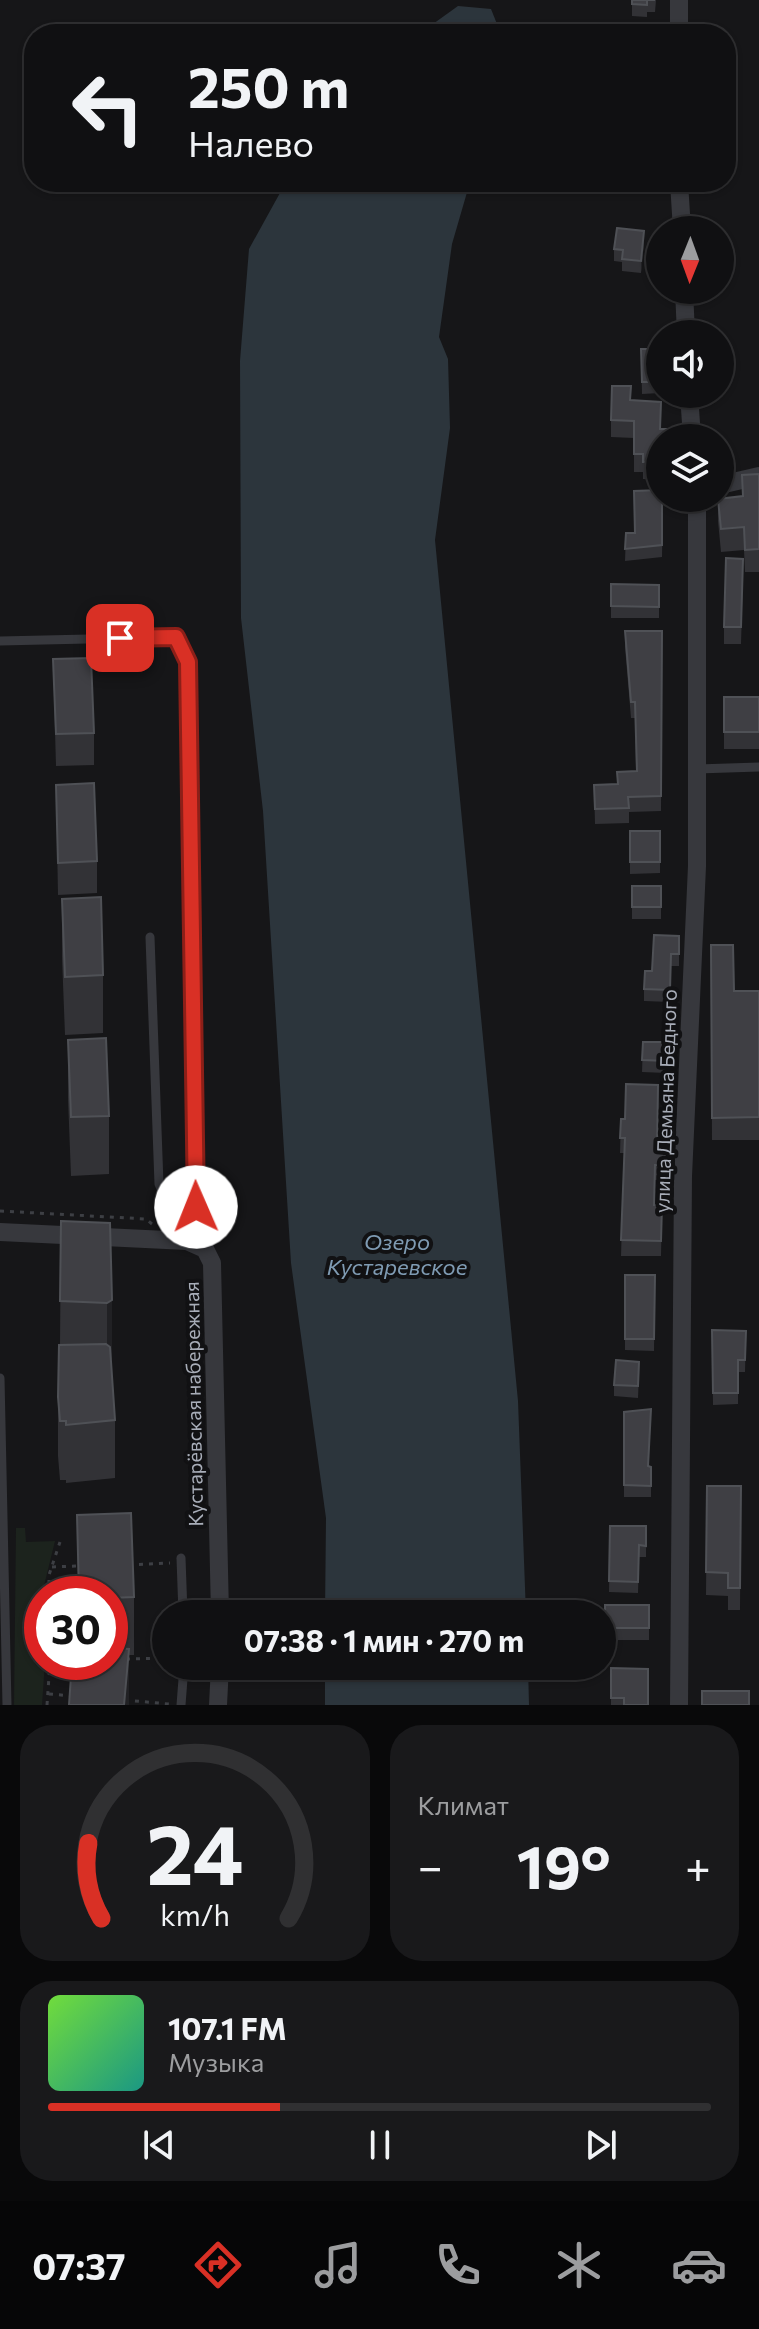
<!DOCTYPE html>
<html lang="ru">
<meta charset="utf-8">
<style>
:root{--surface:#101012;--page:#19191b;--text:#f1f3f6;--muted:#9c9d9f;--line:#303032;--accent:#d93025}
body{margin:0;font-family:Commissioner,sans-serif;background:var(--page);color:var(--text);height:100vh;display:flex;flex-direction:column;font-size:30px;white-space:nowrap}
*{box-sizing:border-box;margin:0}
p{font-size:26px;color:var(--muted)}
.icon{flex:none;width:44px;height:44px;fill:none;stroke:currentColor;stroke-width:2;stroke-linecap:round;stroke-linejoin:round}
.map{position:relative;height:1705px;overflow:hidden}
.drawer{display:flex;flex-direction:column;gap:20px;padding:20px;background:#09090a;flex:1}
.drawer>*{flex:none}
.guide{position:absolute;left:24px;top:24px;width:712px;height:168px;border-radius:32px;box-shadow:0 2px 6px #0004,0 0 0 2px var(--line);background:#101012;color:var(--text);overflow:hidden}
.needle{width:52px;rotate:181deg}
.controls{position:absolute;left:646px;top:216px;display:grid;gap:16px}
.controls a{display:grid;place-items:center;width:88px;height:88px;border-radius:50%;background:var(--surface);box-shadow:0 2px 6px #0004,0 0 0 2px var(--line);font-size:40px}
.speed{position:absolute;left:24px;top:1576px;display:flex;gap:16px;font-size:40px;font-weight:700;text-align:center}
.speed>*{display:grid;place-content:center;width:104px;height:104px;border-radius:50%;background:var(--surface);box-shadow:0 2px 6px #0004,0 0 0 2px var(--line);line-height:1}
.speed .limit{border:12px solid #d22;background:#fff;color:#111}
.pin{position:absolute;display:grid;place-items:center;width:68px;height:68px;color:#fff;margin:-34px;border-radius:16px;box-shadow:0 4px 12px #0006}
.me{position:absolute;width:88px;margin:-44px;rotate:359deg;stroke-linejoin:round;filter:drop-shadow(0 0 6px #0008)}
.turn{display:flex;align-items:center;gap:28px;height:168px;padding:0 32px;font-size:36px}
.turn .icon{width:104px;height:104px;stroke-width:2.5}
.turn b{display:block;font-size:56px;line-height:68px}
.big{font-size:60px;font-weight:700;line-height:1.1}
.drawer .tile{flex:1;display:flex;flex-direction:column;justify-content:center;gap:12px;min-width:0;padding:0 28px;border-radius:32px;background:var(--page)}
.drawer .dial{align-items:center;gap:0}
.dial svg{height:208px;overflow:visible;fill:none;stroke:var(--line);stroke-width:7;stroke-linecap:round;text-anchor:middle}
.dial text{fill:var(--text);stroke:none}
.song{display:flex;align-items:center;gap:24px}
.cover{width:96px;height:96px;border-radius:12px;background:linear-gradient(135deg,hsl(100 70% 55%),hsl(170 70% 35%))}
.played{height:8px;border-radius:4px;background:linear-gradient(90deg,var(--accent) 35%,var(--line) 35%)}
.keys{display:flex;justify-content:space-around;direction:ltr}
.heat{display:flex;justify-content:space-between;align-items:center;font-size:44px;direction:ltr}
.drawer .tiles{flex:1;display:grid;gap:20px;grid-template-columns:1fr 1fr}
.tile:last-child{grid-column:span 2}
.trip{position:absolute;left:152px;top:1600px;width:464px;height:80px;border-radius:40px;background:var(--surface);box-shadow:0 2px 6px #0004,0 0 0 2px var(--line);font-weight:700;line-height:80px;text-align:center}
.tab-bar{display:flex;height:128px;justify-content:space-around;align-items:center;background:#060607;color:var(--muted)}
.tab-bar .icon{width:56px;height:56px}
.tab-bar .current{color:var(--accent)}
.tab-bar b{font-size:36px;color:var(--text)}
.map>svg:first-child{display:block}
.green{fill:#1c231d}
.water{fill:#2c353c}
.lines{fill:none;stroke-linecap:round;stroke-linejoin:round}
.path{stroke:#3d3f44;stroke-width:3;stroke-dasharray:4 6;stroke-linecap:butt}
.lane{stroke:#37383d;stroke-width:9}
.street{stroke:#37383d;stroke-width:18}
.wall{fill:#323236}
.shaded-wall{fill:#212124}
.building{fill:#3f3f44;stroke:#4f5156;stroke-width:2}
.route-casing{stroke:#8d1f18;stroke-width:20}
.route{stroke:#d93025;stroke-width:14}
.labels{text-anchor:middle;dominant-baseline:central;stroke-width:8;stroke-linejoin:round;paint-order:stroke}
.street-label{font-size:20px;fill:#a8adb8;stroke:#111113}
.water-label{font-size:22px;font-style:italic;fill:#7f9bb3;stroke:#111113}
</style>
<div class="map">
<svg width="759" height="1705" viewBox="0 0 759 1705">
<rect width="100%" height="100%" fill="#161618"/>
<polygon class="green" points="16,1528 25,1528 26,1542 55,1541 42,1594 42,1662 45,1662 42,1705 14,1705"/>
<g class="water">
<polygon points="458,6 491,9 501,34 419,34"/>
<polygon points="286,182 470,182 452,244 439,337 448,359 450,428 435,540 518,1401 526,1614 325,1614 326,1518 291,1263 263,811 241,618 240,361 249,249"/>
<polygon points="325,1666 528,1666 529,1705 325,1705"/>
</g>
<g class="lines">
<g class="path">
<polyline points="0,1211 146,1219 152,1224"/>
<polyline points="129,1565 170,1563"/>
<polyline points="52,1567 78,1566"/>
<polyline points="49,1594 49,1575 60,1542"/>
<polyline points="126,1659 166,1658"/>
<polyline points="49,1694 73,1696"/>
<polyline points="125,1700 169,1704"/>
<polyline points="47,1705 50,1662"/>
</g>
<g class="lane">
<polyline points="0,641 176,637"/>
<polyline points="697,769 759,767"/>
<polyline points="150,937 159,1184 162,1191 195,1191"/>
<polyline points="0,1378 7,1705"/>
<polyline points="181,1558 183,1614"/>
<polyline points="183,1672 220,1672"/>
<polyline points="181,1705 184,1666"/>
</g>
<g class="street">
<polyline points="679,34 679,0"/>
<polyline points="679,182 682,230"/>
<polyline points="684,290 686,334"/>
<polyline points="689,394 692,438"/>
<polyline points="720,485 759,476"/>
<polyline points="176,637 188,662 196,1207 187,1225 187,1241 205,1249 212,1263 220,1614"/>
<polyline points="0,1232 187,1241"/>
<polyline points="218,1705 220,1666"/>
<polyline points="679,1705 683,1176 697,866 697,498"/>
</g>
</g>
<g class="wall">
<polygon points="632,0 656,0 655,12 647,12 647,17 632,16"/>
<polygon points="644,243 641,273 622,271 622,262 614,261 614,249"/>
<polygon points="641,349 660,349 660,393 642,394"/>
<polygon points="631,400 660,438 660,480 643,479 643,472 634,472 634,438 611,437 611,420"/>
<polygon points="759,474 759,572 745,572 744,550 721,552 718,521 718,499 742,496 742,475"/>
<polygon points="663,498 662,557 625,561 626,533 635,533"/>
<polygon points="743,576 741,644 724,644 724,627"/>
<polygon points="611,584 659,585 659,618 611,618"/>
<polygon points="625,631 662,631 661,811 629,812 629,823 595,824 594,785 617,784 636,771 635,718 631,718 625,647"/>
<polygon points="53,659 94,733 94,765 56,766"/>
<rect x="724" y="697" width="35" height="52"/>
<polygon points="56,785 97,861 97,893 58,895"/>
<polygon points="630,831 660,831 660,873 630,874"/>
<rect x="632" y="886" width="29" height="33"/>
<polygon points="62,899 103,975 103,1033 65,1035 62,957"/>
<polygon points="679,936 679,966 671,966 670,1002 644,1001 644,989 652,971"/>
<polygon points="711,945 734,991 759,991 759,1140 712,1140"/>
<polygon points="68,1040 109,1116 109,1174 71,1176 68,1098"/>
<polygon points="643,1042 668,1042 667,1073 642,1072"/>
<polygon points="621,1119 657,1153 665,1153 665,1181 655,1180 654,1205 662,1205 661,1256 621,1256 624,1153 620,1153"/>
<polygon points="61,1221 110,1223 112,1358 111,1359 115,1420 115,1478 66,1483 66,1480 60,1480 58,1456 58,1397 60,1345"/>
<polygon points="625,1275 655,1275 654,1351 625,1350"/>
<polygon points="712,1330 746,1331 745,1372 738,1372 738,1404 713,1405"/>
<polygon points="639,1374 638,1398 614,1396 614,1385"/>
<polygon points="624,1412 651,1421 648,1467 651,1467 651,1497 624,1497"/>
<polygon points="707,1486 741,1486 740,1610 728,1610 728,1596 706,1595"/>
<polygon points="77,1515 134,1597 134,1655 129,1655 129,1705 110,1662 110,1594 78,1594"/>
<polygon points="610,1526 646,1526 646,1557 639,1557 638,1593 609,1592"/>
<rect x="605" y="1605" width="44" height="35"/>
<polygon points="611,1668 648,1705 611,1705"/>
</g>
<g class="shaded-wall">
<polygon points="644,231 644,243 641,273 641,261"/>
<polygon points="112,1300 112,1358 107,1361 107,1303"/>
<polygon points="129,1649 129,1705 124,1705"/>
</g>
<g class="building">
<polygon points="632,0 655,0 647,0 647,5 632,4"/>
<polygon points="617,228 644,231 641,261 622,259 623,250 614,249"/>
<polygon points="641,349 660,349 660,382 642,382"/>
<polygon points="612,386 631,386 630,400 661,402 660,429 674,429 674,438 660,438 660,462 643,462 643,454 634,454 634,421 611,420"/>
<polygon points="759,474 759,549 745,550 744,527 721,529 718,499 743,496 742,475"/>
<polygon points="660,490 660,498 662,498 662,545 625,549 626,533 635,533 634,491"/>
<polygon points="726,558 743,559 741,627 724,627"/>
<polygon points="611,584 659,585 659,607 611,606"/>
<polygon points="625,631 662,631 661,796 628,797 629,808 595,809 594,785 618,784 617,772 637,771 635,702 631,702"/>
<polygon points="91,658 94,733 56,734 53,659"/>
<rect x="724" y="697" width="35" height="35"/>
<polygon points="94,783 97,861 58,863 56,785"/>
<rect x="630" y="831" width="30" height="31"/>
<rect x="632" y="886" width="29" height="21"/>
<polygon points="101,897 103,975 65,977 62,899"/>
<polygon points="654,935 679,936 679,954 671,954 670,990 644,989 645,971 652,971"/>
<polygon points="711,945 733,945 734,991 759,991 759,1117 712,1118"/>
<polygon points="106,1038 109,1116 71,1117 68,1040"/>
<polygon points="643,1042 668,1042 667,1061 642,1060"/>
<polygon points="626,1084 658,1085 657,1153 665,1153 665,1165 655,1165 654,1205 662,1205 661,1241 621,1240 625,1138 620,1138 621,1119 625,1119"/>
<polygon points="61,1221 110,1223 112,1300 107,1303 60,1301"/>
<polygon points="625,1275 655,1275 654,1339 625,1339"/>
<polygon points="712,1330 746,1331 745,1360 738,1360 738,1393 713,1393"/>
<polygon points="106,1344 110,1347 115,1420 66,1425 66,1421 60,1421 58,1397 59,1345"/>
<polygon points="616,1360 639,1362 638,1386 614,1385"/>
<polygon points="651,1409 648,1466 651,1467 651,1486 624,1485 624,1412"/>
<polygon points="707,1486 741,1486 740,1588 728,1588 728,1573 706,1572"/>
<polygon points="131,1513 134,1597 110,1598 110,1594 79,1594 77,1515"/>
<polygon points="610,1526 646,1526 646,1546 639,1545 638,1582 609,1581"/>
<rect x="605" y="1605" width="44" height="23"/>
<polygon points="110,1648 129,1649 124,1705 69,1705 72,1662 110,1662"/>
<polygon points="611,1668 648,1669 648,1705 624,1705 624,1698 611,1698"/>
<rect x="702" y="1691" width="47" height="14"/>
</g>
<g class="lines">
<g class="route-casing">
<polyline id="route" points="120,638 176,637 188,662 196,1207"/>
</g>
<use href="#route" class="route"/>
</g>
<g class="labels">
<g class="street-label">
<text transform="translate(665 1101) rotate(-88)">улица Демьяна Бедного</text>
<text transform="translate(193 1404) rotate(-91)">Кустарёвская набережная</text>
</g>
<g class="water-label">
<text x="397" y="1241">Озеро<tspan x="397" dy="25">Кустаревское</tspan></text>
</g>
</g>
</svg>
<div class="controls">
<a><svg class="needle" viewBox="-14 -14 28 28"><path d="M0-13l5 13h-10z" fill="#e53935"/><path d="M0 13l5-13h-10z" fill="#9c9d9f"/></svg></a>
<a><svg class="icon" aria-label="sound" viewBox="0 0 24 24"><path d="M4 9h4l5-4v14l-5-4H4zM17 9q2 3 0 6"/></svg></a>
<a><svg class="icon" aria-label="layers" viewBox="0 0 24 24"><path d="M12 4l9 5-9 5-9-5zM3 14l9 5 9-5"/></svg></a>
</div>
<div class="speed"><div class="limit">30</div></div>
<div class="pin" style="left:120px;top:638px;background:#d93025"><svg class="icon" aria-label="arrive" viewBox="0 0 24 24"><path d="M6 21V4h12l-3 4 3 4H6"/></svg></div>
<svg class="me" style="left:196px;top:1207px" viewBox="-20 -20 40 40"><circle r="19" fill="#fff"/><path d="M0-13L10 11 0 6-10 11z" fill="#d93025"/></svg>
<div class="trip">07:38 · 1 мин · 270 m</div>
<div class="guide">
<div class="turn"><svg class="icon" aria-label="left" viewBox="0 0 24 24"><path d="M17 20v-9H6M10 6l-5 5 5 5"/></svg><div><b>250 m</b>Налево</div></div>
</div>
</div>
<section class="drawer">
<div class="tiles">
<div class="tile dial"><svg viewBox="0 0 100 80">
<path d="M14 69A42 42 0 1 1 86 69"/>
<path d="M14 69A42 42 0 0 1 9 40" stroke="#d93025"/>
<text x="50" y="56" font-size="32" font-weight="700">24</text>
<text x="50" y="72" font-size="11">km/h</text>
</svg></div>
<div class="tile"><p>Климат</p>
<div class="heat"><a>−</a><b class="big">19°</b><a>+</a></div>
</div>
<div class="tile">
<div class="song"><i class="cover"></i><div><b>107.1 FM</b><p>Музыка</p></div></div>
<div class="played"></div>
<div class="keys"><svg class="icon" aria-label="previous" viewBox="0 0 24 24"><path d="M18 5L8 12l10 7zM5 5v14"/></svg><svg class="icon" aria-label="pause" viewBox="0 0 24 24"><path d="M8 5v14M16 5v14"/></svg><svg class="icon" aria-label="next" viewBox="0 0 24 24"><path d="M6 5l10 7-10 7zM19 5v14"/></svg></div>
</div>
</div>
</section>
<nav class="tab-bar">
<b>07:37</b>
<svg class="icon current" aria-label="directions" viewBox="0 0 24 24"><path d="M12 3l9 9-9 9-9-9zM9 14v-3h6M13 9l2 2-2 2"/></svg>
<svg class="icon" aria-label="music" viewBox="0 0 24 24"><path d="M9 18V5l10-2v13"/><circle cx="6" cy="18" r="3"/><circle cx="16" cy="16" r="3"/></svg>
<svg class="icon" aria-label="phone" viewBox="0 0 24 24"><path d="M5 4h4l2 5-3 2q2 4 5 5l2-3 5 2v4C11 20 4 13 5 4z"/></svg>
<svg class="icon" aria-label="climate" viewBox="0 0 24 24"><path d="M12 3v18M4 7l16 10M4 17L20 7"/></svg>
<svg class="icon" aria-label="car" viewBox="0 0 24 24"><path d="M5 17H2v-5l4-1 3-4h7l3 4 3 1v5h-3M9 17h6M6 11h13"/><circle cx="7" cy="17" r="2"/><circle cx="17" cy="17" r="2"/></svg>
</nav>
